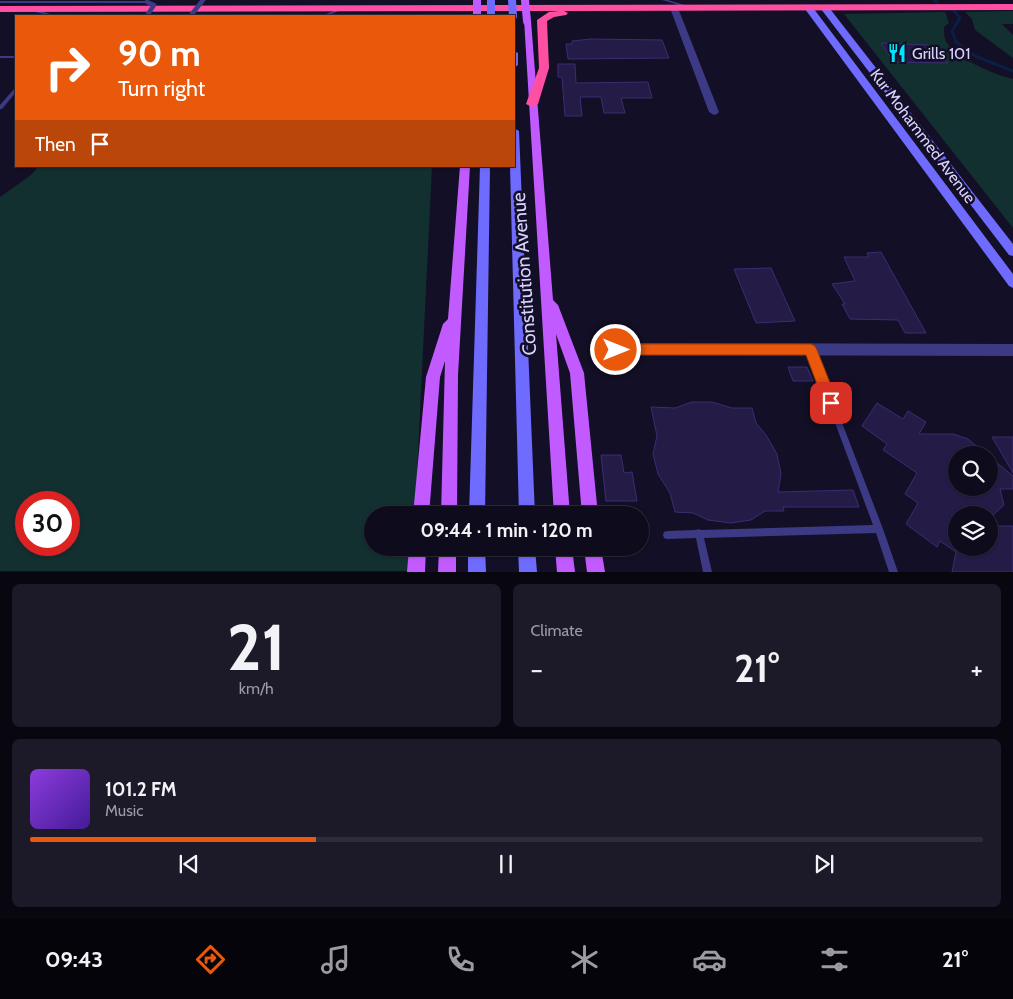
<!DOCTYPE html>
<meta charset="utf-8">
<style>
:root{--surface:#0e0b1c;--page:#1c1929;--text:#f1f3f6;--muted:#9b9ba3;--line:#2e2b3b;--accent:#ea580c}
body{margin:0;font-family:Cabin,sans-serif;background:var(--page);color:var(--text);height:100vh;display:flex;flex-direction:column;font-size:19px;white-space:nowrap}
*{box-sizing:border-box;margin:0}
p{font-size:16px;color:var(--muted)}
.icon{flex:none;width:28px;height:28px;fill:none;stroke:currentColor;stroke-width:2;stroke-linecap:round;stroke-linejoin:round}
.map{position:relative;height:572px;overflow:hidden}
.panel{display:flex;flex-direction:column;gap:12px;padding:12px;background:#08060f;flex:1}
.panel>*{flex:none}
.top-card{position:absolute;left:15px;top:15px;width:500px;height:152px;border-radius:0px;box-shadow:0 1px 4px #0004,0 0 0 1px var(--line);background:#ea580c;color:#fff;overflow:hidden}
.buttons{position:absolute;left:948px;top:446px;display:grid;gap:10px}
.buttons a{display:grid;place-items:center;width:50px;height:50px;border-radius:50%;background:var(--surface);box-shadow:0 1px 4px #0004,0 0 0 1px var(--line);font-size:25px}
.speed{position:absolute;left:15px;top:491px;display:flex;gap:10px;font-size:25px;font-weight:700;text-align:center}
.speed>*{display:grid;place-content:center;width:65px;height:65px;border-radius:50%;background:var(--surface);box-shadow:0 1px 4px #0004,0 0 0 1px var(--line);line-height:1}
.speed .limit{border:8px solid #d22;background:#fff;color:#111}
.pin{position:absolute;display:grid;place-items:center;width:42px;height:42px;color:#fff;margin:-21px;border-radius:10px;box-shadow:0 2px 8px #0006}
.me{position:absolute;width:55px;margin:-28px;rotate:90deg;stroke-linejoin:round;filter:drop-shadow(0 0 4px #0008)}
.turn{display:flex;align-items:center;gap:18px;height:105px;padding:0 20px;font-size:22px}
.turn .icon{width:65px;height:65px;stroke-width:2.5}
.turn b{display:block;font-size:35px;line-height:42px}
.then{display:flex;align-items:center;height:48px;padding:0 20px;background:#0003;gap:10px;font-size:19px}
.big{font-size:38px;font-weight:800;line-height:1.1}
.panel .tile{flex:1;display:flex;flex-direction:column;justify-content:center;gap:8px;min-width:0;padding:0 18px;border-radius:8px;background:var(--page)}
.panel .dial{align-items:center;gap:0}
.dial b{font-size:65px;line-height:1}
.song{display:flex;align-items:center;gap:15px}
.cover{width:60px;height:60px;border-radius:8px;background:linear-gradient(135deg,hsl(270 70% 55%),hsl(260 70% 35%))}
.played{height:5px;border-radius:2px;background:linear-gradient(90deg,var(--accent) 30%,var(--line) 30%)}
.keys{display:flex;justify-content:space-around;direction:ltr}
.heat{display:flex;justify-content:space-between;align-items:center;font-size:28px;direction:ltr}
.panel .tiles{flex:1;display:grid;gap:12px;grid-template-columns:1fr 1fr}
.tile:last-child{grid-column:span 2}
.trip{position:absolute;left:364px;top:506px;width:285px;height:50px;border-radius:25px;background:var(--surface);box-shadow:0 1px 4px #0004,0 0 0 1px var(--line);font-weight:800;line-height:50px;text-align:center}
.tabs{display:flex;height:80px;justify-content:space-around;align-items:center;background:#06040b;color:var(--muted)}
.tabs .icon{width:35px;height:35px}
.tabs .on{color:var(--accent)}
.tabs b{font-size:22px;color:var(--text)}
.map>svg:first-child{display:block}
.green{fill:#12302f;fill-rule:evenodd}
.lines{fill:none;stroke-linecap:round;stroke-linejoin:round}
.stream{stroke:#0a1f44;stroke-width:3}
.building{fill:#241b47;stroke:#3b2d73}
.lane{fill:#3d3a85;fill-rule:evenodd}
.street{fill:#3d3a85;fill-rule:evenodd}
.secondary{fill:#6f6bff;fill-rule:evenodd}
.primary{fill:#c25bff;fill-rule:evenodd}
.highway{fill:#ff4fa3;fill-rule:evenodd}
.lane-bridge{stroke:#3d3a85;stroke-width:4.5}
.secondary-bridge{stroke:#6f6bff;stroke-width:8}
.primary-bridge{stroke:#c25bff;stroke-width:8}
.route{fill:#ea580c;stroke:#983908}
.labels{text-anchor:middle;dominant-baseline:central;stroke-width:5;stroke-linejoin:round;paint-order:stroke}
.far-poi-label{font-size:16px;fill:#d9d4ff;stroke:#130f26;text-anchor:start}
.far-street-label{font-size:16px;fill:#d9d4ff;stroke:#130f26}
.street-label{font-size:19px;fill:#d9d4ff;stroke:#130f26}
</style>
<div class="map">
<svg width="1013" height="572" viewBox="0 0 1013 572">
<rect width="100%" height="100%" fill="#130f26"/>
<g class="green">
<polygon points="1013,11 1013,24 1002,24 1013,35 1013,58 975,30 972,19 965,12"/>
<path d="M945,12L949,23L944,27C944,31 944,39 947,43C957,59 995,75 1013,79V228L844,14Z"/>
<path d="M39,166H432L415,515H372V548H413L412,571H0V197L31,175ZM26,502H69V545H26Z"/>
</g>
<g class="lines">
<g class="stream">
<polyline points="934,0 937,2"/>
<polyline points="954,11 960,18 952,31 956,42 975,56 1013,71"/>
</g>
</g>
<g class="building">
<polygon points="591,39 662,40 669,58 568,59 566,44 572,44 572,41"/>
<polygon points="881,43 928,45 948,63 894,62"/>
<polygon points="558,64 575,64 576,83 648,82 652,98 621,98 625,113 604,113 601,97 580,97 582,116 565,116 562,77 558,77"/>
<polygon points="881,252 926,333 905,333 898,320 850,319 842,304 845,304 832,284 855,281 844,257 869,257 867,253"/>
<polygon points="771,268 795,321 756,323 734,269"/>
<polygon points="788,367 807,367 813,381 793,381"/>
<polygon points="692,402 712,402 732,408 752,408 756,423 766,435 777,454 781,474 778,492 853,490 859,507 783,507 784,511 765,511 751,520 731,523 708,520 693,513 675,512 670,493 658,474 653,454 657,436 651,407 675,408"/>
<polygon points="877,403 903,419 908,411 926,422 919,434 953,434 968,439 987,455 956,455 956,488 989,488 989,456 1013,476 1013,489 1000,489 1004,505 993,515 956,515 956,552 989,550 989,526 1013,526 1013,572 952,572 956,552 940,541 937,547 906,524 918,503 905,494 917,473 883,450 887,444 862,426"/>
<polygon points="992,437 1013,437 1013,473"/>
<polygon points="601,455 621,455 624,473 632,472 637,501 606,501"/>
</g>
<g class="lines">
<g class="lane">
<polygon points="662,0 668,0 691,7 689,8"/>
<polygon points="0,1 147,1 149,2 147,3 0,3"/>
<polygon points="341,8 344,9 326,16 292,16 294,15 326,14"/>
<polygon points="31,9 33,9 57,16 52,16 31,11"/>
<rect x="0" y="56" width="16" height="2"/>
<polygon points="14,89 16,89 16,92 2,109 0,109 0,105"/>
<polygon points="811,347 813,348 814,350 883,529 898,572 889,572 876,533 704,538 712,572 703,572 696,538 667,539 664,538 663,535 664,532 667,531 696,530 699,529 701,530 873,525 808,350 809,348"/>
</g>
<g class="street">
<polygon points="671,6 678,8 719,112 717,114 714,115 709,112 670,8"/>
<polygon points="616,343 1013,344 1013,356 616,355 611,353 609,349 611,345"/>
</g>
<g class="secondary">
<polygon points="805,5 811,5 1013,274 1013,288 1009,286 805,9"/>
<polygon points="821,5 827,5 1013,244 1013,256 1009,255 821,9"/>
<polygon points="514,51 518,53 518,65 514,68"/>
<polygon points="514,128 519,131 535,515 519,515 510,166 514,166"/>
<polygon points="480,166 490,166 485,515 469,515"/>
<polygon points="468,548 485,548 486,572 468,572"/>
<polygon points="518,548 535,548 537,572 519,572"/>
</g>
<g class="primary">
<polygon points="524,19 531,21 553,300 558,305 584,373 598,515 582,515 570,373 556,334 570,515 554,515"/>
<polygon points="460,166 470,166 458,375 457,515 441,515 445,361 440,377 429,515 413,515 426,377 443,324 448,319"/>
<polygon points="409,548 426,548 425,572 407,572"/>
<polygon points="439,548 456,548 456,572 438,572"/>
<polygon points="555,548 572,548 575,572 557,572"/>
<polygon points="584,548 601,548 605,572 587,572"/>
</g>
<polygon class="highway" points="1013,4 1013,10 564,11 568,13 566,15 554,17 547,21 549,68 538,104 532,107 526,104 539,68 537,20 549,12 559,11 0,12 0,6"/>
<g class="lane-bridge">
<polyline points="147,2 154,5 148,14"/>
<polyline points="192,14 203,0"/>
</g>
<g class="secondary-bridge">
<polyline points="491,0 491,16"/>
<polyline points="512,0 513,16"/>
</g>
<g class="primary-bridge">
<polyline points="477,0 477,16"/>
<polyline points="525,0 527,21"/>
</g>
</g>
<polygon class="route" points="616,344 811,344 815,346 817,350 838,403 836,408 831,409 826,408 806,355 616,355 611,353 610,350 611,346"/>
<defs>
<g id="restaurant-bare" transform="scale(1.5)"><path d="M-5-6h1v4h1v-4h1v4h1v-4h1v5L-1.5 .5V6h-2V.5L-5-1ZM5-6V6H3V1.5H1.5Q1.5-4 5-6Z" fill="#00e5ff" stroke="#130f26" stroke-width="2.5" paint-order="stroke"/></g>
</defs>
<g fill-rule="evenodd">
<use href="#restaurant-bare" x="897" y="53"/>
</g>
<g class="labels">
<g class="far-poi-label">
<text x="912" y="53">Grills 101</text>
</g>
<g class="far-street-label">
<text transform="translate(923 136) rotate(53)">Kur Mohammed Avenue</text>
</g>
<g class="street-label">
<text transform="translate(524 274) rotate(-94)">Constitution Avenue</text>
</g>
</g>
</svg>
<div class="buttons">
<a><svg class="icon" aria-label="search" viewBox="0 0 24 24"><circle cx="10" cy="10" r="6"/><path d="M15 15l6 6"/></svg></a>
<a><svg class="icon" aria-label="layers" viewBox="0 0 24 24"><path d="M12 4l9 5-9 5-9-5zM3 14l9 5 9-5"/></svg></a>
</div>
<div class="speed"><div class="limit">30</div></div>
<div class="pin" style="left:831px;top:403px;background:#d93025"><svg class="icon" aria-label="arrive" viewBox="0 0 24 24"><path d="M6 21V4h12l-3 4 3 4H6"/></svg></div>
<svg class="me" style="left:616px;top:350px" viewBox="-20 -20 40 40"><circle r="17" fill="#ea580c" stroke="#fff" stroke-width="3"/><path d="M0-11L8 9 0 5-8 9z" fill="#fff"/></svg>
<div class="trip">09:44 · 1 min · 120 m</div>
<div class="top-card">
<div class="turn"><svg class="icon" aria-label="right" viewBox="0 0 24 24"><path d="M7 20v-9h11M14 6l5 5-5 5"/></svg><div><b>90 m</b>Turn right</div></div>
<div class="then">Then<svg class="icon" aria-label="arrive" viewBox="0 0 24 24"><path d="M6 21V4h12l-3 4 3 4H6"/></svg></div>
</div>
</div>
<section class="panel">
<div class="tiles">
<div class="tile dial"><b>21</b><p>km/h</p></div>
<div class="tile"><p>Climate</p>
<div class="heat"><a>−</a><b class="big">21°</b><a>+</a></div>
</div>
<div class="tile">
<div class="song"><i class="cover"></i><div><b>101.2 FM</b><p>Music</p></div></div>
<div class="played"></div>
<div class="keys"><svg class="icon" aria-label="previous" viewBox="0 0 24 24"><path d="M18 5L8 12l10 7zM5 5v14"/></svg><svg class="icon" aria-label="pause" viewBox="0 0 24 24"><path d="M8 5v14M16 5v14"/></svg><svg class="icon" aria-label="next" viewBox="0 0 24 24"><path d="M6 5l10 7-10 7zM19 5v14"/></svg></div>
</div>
</div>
</section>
<nav class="tabs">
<b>09:43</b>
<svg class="icon on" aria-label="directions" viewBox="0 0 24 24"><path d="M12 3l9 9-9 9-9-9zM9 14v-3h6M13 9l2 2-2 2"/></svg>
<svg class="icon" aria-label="music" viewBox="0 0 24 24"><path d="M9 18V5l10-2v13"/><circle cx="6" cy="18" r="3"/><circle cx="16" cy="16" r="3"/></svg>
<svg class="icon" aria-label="phone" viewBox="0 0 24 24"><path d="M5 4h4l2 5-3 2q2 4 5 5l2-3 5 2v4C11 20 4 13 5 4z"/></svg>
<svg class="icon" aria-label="climate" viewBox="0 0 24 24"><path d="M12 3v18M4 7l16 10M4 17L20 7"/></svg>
<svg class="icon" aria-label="car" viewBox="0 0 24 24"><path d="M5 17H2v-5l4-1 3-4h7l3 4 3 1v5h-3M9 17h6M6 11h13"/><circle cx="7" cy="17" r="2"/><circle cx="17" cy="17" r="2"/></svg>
<svg class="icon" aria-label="filters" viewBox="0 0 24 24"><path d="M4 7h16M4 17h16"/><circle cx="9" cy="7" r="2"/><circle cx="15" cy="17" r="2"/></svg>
<b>21°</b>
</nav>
